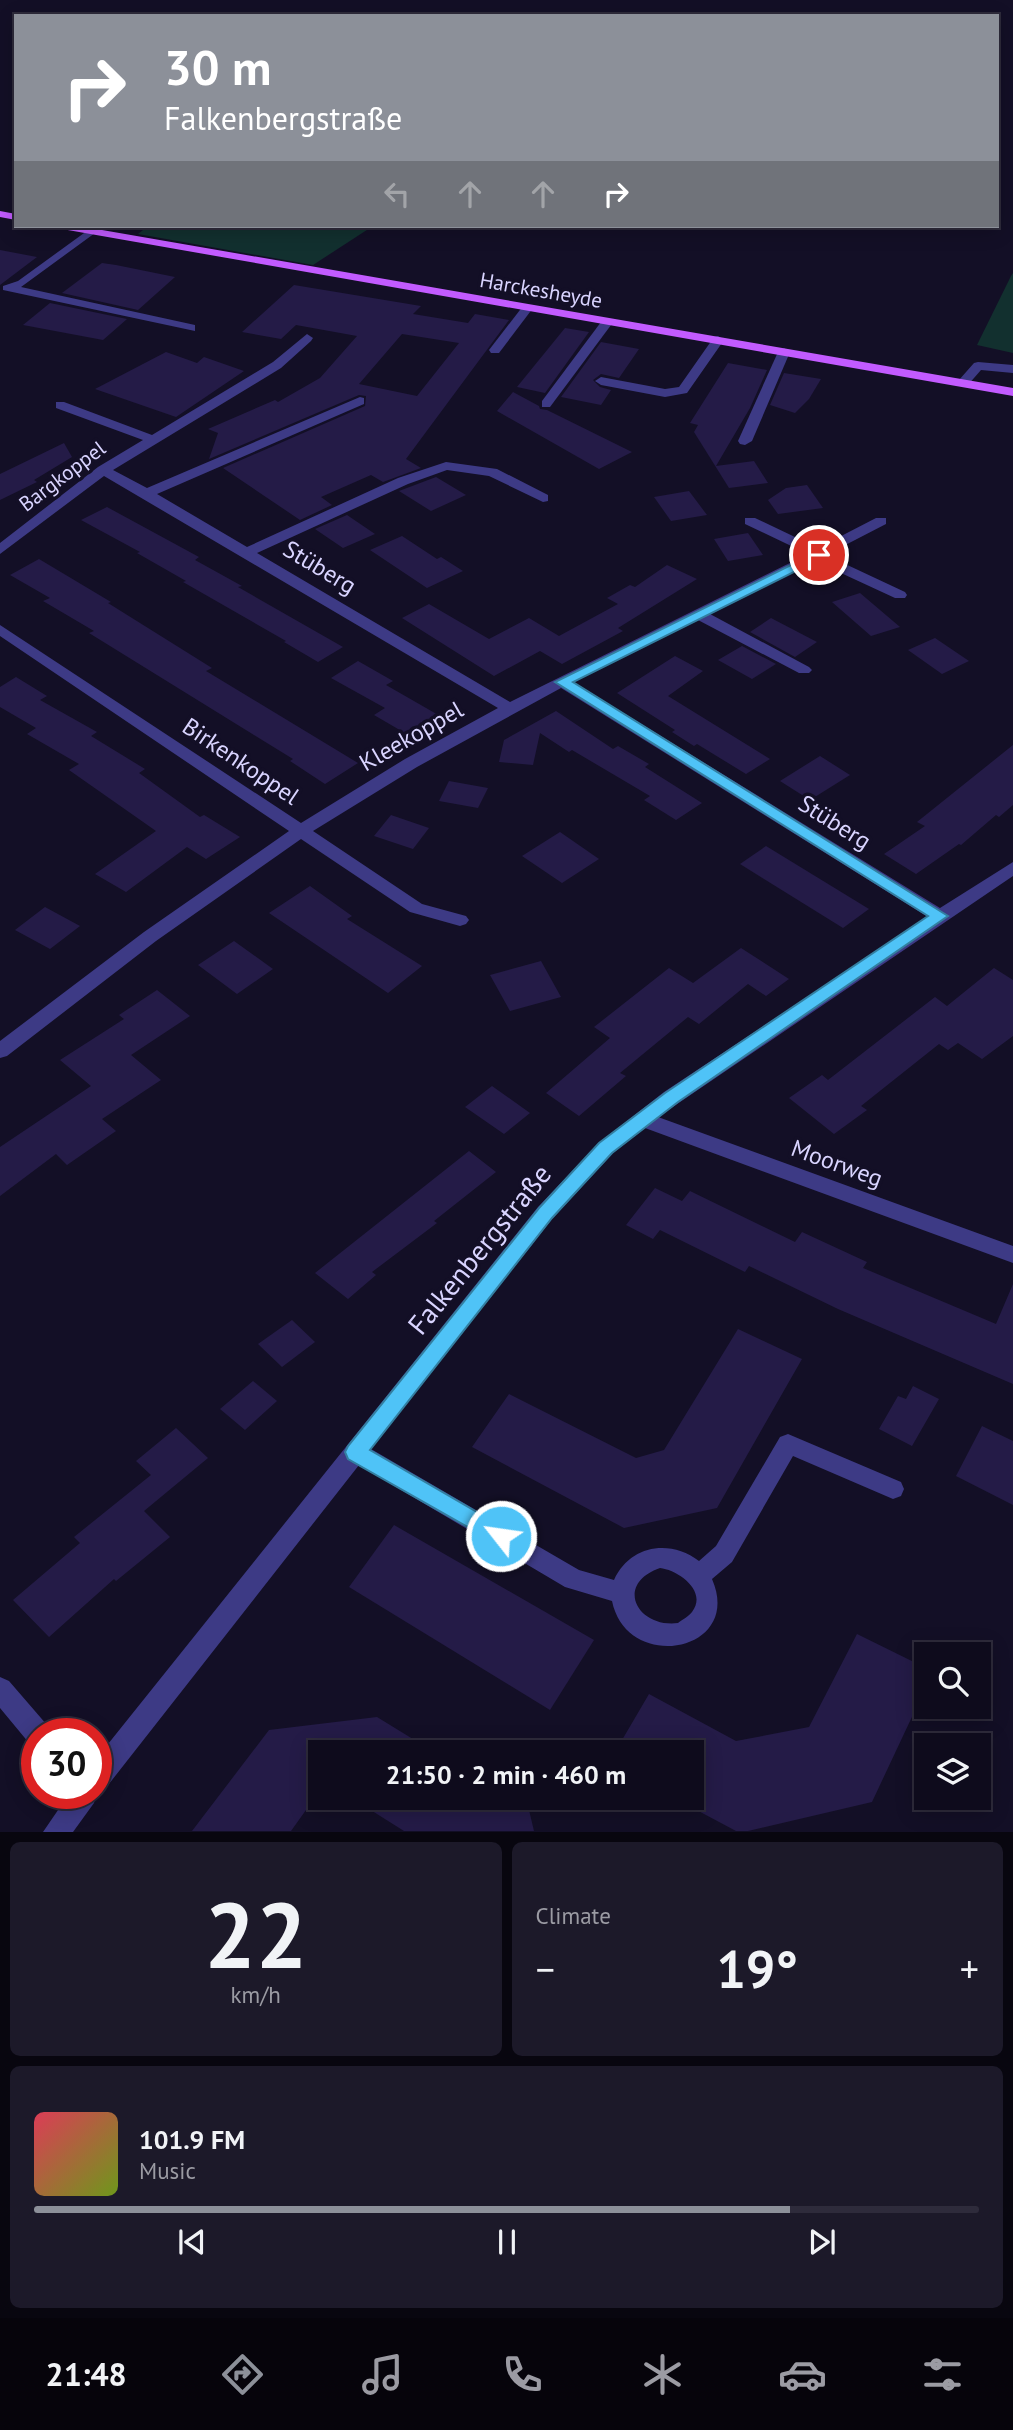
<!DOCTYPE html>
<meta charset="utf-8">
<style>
:root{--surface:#0e0b1c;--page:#1c1929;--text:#f1f3f6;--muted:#9b9ba3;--line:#2e2b3b;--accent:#8c9099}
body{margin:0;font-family:"PT Sans",sans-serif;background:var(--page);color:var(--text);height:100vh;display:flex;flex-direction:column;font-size:26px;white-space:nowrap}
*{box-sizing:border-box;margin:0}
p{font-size:23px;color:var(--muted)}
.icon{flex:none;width:38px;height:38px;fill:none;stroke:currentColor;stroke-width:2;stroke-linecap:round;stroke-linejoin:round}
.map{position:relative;height:1832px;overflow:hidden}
.panel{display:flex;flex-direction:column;gap:10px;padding:10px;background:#08060f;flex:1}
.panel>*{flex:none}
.hud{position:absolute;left:14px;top:14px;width:985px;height:214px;border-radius:0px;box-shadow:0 4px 18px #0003,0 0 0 2px var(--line);background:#8c9099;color:#fff;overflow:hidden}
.controls{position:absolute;left:914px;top:1642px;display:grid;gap:14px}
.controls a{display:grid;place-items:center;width:77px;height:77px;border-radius:0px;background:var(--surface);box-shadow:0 4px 18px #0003,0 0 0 2px var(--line);font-size:35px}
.speed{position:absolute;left:21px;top:1718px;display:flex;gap:14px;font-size:35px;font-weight:700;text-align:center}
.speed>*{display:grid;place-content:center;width:91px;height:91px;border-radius:50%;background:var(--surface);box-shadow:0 4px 18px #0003,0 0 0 2px var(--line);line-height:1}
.speed .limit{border:10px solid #d22;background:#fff;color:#111}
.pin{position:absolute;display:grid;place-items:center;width:60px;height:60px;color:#fff;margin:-30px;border:4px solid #fff;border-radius:50%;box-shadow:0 2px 7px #0007}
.me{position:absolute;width:77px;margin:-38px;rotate:300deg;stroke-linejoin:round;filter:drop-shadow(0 0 5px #0008)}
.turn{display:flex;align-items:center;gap:24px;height:147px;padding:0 35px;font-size:32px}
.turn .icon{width:91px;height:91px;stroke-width:2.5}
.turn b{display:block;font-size:49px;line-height:60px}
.lanes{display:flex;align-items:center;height:66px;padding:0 35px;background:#0003;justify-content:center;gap:35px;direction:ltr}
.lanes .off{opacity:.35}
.big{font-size:52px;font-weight:800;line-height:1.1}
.panel .tile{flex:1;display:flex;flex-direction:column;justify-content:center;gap:10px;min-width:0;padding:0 24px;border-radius:10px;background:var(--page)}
.panel .dial{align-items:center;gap:0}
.dial b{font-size:91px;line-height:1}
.song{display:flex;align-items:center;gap:21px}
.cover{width:84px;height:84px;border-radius:10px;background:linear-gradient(135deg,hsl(350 70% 55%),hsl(80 70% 35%))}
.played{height:7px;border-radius:4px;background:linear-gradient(90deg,var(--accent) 80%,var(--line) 80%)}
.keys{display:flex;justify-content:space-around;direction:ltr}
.heat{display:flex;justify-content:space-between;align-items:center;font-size:38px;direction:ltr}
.panel .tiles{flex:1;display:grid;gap:10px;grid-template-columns:1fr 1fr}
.tile:last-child{grid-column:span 2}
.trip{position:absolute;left:308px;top:1740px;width:396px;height:70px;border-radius:0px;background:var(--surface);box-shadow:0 4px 18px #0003,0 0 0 2px var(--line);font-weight:800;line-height:70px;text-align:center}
.dock{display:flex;height:112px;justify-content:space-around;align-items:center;background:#06040b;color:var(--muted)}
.dock .icon{width:49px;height:49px}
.dock .active{color:var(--accent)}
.dock b{font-size:32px;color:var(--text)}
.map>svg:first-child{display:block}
.green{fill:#12302f}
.building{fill:#241b47;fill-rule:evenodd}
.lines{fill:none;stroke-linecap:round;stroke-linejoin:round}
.minor{fill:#3d3a85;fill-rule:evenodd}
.major{fill:#c25bff;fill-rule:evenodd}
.route{fill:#4fc3f7;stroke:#337fa1;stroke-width:2}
.labels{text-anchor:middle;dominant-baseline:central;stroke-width:7;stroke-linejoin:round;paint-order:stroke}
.far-street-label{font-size:21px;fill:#d9d4ff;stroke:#130f26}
.street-label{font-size:24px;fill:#d9d4ff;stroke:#130f26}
.near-street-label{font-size:28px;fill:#d9d4ff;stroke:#130f26}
</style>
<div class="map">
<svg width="1013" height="1832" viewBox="0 0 1013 1832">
<rect width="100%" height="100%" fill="#130f26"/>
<g class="green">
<polygon points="148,226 373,226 313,265 138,234"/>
<polygon points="1013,273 1013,353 977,345 1011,276"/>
</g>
<g class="building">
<polygon points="0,250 37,257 0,285"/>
<polygon points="102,263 116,265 175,277 138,310 62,293"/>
<path d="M294,285L421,306L413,314L468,323L475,314L509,320L406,459L421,468L383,482L371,475L321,497L332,505L300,520L223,468L365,406L366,396L359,395L209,459L218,433L208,429L275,400L278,402L320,378L357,336L296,325L281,339L242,332ZM402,334L459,343L417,396L359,384Z"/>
<polygon points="50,303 127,319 103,340 23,325"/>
<polygon points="565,328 589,332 545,393 517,387"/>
<polygon points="601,342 639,349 619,378 601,374 593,380 600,387 611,390 601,405 561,397"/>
<polygon points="166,352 197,363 204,357 244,371 176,417 95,389"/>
<polygon points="728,363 767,370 750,408 716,466 754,461 768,483 729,488 694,432 698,425 690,423"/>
<polygon points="784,373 821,379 809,399 795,413 770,405"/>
<polygon points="513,392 539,406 540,409 547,410 632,452 599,469 497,411"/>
<polygon points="64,443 72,457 34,480 37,482 0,500 0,474"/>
<polygon points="436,477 466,495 431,511 399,491"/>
<polygon points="807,485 823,508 778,514 768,500 786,488"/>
<polygon points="689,491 707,515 671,521 654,497"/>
<polygon points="107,507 199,557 195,560 242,586 238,587 343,647 318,662 284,642 286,641 183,582 186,581 137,553 140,552 81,520"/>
<polygon points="347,515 375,534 343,548 315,529"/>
<polygon points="748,533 763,555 728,561 714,539"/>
<polygon points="402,536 437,559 441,557 463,571 427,588 370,550"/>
<polygon points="39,559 111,602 108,603 212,668 206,671 358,763 325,784 290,761 293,759 89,633 94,631 43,601 50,598 10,575"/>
<polygon points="667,565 697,579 618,628 623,631 562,664 540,651 494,676 402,618 429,604 489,639 529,618 559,636 618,604 607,598 630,585 635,587"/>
<polygon points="860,593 900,627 871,636 832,602"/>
<polygon points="771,618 817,642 795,657 750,632"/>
<polygon points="935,638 969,661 942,674 908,650"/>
<polygon points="742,646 776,664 752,679 718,660"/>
<polygon points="675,656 703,671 668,696 770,759 746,774 697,744 694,746 672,732 675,730 617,693"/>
<polygon points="358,661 393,681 386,685 440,716 410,736 374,715 385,708 331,678"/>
<polygon points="16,677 47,696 40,700 97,732 91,736 145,769 139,773 200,817 204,815 240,837 206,859 187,847 126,892 95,874 156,831 69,770 79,764 27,734 36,728 0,707 0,687"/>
<polygon points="556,711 613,749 618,746 649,764 645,767 702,803 676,820 644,800 650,796 572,750 569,752 540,733 533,765 499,762 504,740"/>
<polygon points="1013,745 1013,805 999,817 996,815 961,845 959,844 916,874 884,854 925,826 917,822"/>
<polygon points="820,756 850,775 810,800 780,781"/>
<polygon points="449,781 488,788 478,808 439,801"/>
<polygon points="391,815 429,828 413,849 374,836"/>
<polygon points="560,832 599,859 562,883 522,856"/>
<polygon points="766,846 869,909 843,928 740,864"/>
<polygon points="310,886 352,916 347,919 422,966 388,993 269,913"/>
<polygon points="45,907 80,926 50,949 15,930"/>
<polygon points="234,941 273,969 237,994 198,965"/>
<polygon points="741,948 789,979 766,996 748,984 699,1024 688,1017 620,1073 626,1076 579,1116 546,1093 610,1038 594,1027 669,968 693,983"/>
<polygon points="541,961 561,997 510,1011 490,975"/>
<polygon points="994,968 1013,980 1013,1036 982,1059 958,1043 948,1050 939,1044 861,1106 867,1110 834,1134 789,1098 822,1075 828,1080 935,997 947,1006"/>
<polygon points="157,990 190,1016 131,1055 161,1080 102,1119 116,1131 67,1165 56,1154 0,1196 0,1147 91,1086 60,1060 124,1019 119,1015"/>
<polygon points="492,1086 530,1113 504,1134 465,1107"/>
<polygon points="469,1151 496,1172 434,1221 437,1223 372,1272 376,1275 348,1299 315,1273"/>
<polygon points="655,1188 682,1201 690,1191 795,1242 802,1232 867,1262 863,1268 996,1324 1013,1284 1013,1384 838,1309 749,1266 745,1272 660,1230 653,1239 626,1225"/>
<polygon points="292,1320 315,1342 282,1367 258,1344"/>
<polygon points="738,1329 802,1359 717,1508 624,1528 472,1447 509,1394 636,1458 664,1450"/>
<polygon points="253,1381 277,1401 245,1430 220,1409"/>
<polygon points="913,1386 939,1399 912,1446 879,1429 898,1396 906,1399"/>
<polygon points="982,1426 1013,1441 1013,1505 956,1476"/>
<polygon points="176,1428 208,1458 144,1511 170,1537 116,1581 114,1579 49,1637 13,1600 80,1543 74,1537 151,1475 136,1461"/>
<polygon points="394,1525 594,1640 550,1710 349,1587"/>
<polygon points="857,1634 926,1668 926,1687 872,1802 748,1831 736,1831 691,1807 691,1752 615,1752 649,1694 736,1741 809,1727"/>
<polygon points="377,1717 434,1752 320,1752 320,1802 311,1803 291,1831 192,1831 269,1730"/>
<polygon points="350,1797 509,1797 529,1810 534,1831 404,1831"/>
</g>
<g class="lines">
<g class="minor">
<polygon points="91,228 95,229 95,233 21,287 195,325 195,331 3,290 3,286 18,281"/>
<polygon points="523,306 533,308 499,353 491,353 489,350"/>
<polygon points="604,318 614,321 550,407 542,407 542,401"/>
<path d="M307,334L313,338L311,341L281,368L113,470L147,488L360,397L364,398V404L157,494L247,547L398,478L446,462L497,469L548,495V501L543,502L489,476L447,470L408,484L257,553L510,702L808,554L745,524V518H755L818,548L876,518H886V524L826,555L905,592L907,595L905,598H895L815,561L710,614L809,667L812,670L809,673H799L698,620L573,682L940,908L1013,862V876L658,1117L1013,1246V1263L645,1128L613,1153L552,1219L371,1449L579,1570L614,1580C630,1545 670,1539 699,1561L716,1546L780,1437L788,1434L901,1482L904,1489L901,1496L893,1499L793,1456L732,1562L712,1579C744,1652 627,1674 612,1601L565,1587L359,1465L105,1789L97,1792L94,1803L73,1832H43L69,1794H96V1759L538,1207L599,1143L664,1092L928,917L561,688L417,767L313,831L422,904L466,916L469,920L466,924L460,926L410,912L301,839L156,941L7,1056L0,1058V1041L144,932L289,831L0,636V625L301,823L405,759L498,708L104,476L0,554V543L98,467L143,440L56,408V402H64L152,435L273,362ZM660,1568C678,1570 708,1591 692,1612C689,1616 682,1620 678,1623C637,1628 614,1584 660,1568Z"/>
<polygon points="718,336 724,340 687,393 665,397 601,385 595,381 601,377 665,389 679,387 714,337"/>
<polygon points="784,348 790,352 752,441 745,445 740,444 738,441 778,352"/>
<polygon points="978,362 1013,365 1013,373 981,370 967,386 959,386 959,380 974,363"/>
<polygon points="0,1677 9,1681 47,1725 51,1734 37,1734 37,1746 29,1743 0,1708"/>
</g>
<g class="major">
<polygon points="0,211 16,214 16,220 0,217"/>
<polygon points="57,226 79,226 1013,388 1013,396 62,229"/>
</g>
</g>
<polygon class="route" points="819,551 826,555 824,557 573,682 948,916 678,1102 612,1153 552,1218 370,1450 508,1530 511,1536 508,1543 501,1546 348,1459 345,1452 348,1446 539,1208 599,1143 665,1093 928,916 555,682"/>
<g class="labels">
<g class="far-street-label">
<text transform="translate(541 290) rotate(10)">Harckesheyde</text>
<text transform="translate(62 476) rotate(-37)">Bargkoppel</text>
</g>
<g class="street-label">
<text transform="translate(320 567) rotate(31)">Stüberg</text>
<text transform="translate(411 736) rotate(-30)">Kleekoppel</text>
<text transform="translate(241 761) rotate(34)">Birkenkoppel</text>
<text transform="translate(835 822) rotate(32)">Stüberg</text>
<text transform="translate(837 1163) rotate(20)">Moorweg</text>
</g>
<g class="near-street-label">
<text transform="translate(479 1249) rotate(-51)">Falkenbergstraße</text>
</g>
</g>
</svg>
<div class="controls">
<a><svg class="icon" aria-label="search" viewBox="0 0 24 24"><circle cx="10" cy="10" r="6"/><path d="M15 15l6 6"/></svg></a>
<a><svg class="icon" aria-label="layers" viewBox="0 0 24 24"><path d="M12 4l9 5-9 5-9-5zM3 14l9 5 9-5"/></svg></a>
</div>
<div class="speed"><div class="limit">30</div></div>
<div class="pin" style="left:819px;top:555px;background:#d93025"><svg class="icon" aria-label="arrive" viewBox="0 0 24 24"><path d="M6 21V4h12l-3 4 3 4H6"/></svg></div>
<svg class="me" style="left:501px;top:1536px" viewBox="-20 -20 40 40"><circle r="17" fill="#4fc3f7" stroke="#fff" stroke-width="3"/><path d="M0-11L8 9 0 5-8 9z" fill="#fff"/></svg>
<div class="trip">21:50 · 2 min · 460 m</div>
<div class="hud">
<div class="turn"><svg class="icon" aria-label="right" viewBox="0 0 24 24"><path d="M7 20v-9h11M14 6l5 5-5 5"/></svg><div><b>30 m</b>Falkenbergstraße</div></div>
<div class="lanes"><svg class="icon off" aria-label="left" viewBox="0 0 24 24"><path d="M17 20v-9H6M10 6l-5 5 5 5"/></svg><svg class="icon off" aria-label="ahead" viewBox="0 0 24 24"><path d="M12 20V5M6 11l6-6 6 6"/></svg><svg class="icon off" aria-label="ahead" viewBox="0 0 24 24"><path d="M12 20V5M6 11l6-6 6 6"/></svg><svg class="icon" aria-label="right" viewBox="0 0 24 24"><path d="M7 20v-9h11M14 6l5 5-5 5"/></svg></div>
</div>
</div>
<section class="panel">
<div class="tiles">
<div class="tile dial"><b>22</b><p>km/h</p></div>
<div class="tile"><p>Climate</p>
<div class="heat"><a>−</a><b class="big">19°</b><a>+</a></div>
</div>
<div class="tile">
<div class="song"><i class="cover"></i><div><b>101.9 FM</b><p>Music</p></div></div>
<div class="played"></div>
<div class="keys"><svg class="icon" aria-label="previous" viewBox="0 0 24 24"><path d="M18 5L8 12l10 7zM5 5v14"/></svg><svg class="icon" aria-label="pause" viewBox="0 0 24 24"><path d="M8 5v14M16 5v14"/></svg><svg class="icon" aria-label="next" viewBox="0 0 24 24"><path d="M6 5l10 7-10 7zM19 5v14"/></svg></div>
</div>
</div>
</section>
<nav class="dock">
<b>21:48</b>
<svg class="icon active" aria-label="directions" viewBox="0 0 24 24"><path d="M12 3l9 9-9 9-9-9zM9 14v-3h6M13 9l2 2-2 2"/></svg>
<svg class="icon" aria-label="music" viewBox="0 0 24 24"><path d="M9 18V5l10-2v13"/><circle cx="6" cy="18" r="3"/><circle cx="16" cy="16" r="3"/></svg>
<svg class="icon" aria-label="phone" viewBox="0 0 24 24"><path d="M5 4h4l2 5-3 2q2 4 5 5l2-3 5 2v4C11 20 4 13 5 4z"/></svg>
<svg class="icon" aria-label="climate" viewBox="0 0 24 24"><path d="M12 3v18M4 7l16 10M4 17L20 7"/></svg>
<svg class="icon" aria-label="car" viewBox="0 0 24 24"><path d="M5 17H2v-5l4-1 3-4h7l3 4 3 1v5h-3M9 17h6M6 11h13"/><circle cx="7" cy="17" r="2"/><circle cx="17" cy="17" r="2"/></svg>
<svg class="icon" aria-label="filters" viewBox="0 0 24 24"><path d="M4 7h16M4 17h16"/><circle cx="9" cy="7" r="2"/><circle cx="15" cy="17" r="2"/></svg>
</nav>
